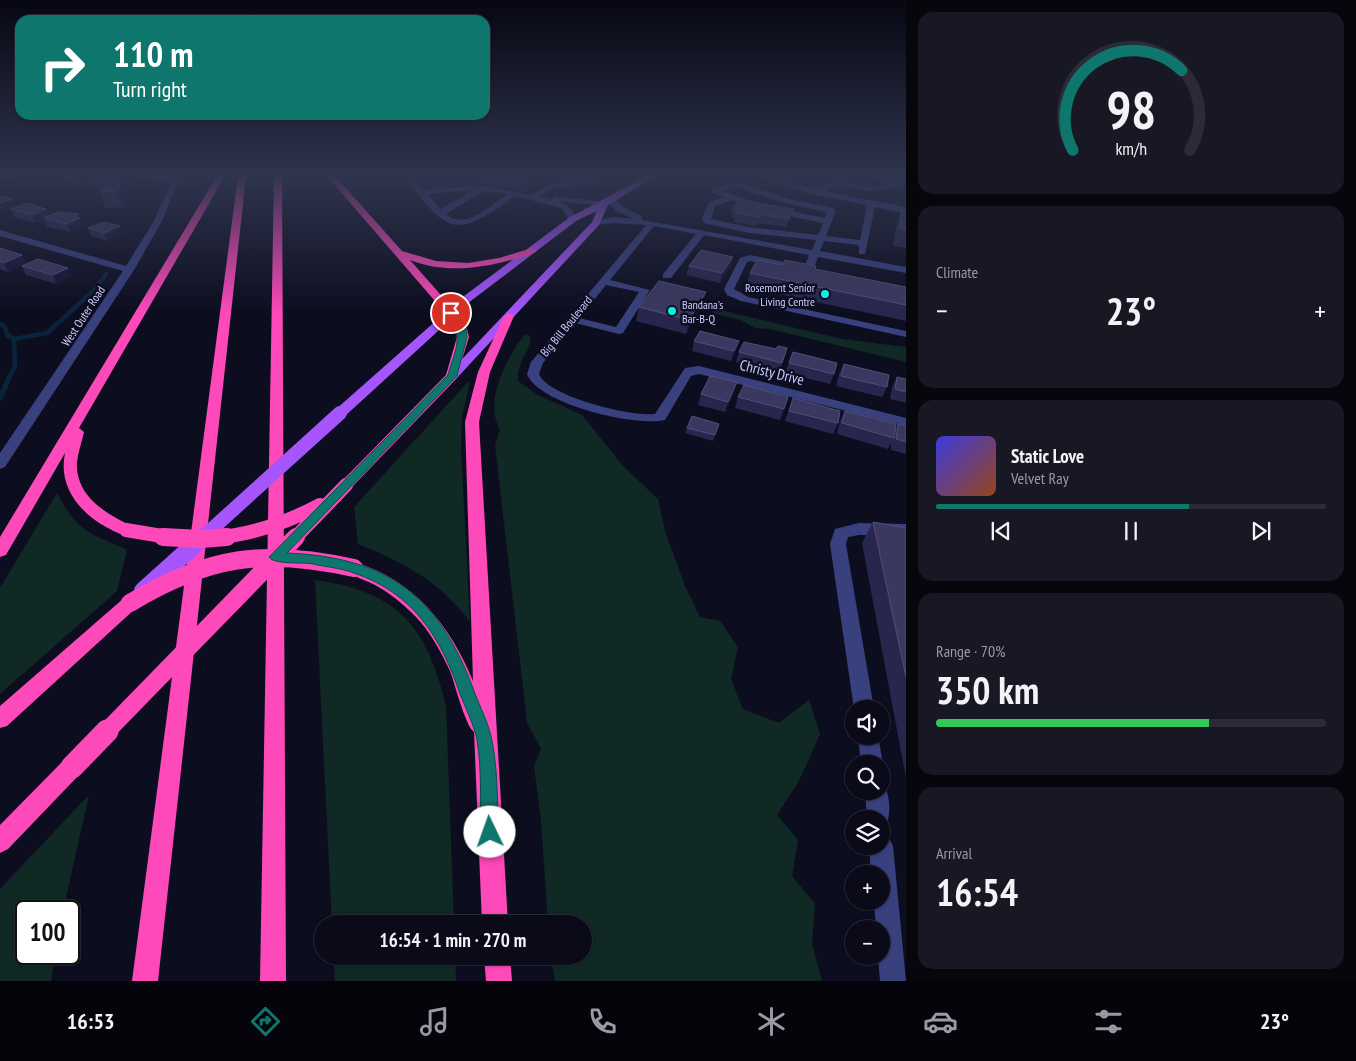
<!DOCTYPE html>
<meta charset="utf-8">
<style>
:root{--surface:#0a0a18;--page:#181825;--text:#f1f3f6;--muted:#999aa2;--line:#2a2b37;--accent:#0f766e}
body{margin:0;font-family:"PT Sans Narrow",sans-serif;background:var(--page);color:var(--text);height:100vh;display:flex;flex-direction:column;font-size:19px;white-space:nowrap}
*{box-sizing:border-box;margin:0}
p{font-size:16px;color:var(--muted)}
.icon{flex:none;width:28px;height:28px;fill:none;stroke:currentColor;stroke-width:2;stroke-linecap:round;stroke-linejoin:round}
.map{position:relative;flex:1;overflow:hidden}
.drawer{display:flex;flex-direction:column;gap:12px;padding:12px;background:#06060d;width:450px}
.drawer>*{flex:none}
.guide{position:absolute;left:15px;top:15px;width:475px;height:105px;border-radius:15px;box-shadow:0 1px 4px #0004,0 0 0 1px var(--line);background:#0f766e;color:#fff;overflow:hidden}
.tools{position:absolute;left:845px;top:700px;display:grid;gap:10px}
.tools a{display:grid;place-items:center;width:45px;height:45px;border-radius:50%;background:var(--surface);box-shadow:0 1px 4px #0004,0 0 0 1px var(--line);font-size:25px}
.speed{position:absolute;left:15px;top:900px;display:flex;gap:10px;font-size:25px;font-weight:700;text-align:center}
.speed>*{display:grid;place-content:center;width:65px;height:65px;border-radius:50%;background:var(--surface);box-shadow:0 1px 4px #0004,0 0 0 1px var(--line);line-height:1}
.speed .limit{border:2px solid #111;border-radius:8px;background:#fff;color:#111}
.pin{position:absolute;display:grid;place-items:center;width:42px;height:42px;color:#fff;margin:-21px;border:2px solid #fff;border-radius:50%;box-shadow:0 1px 5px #0007}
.me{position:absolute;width:55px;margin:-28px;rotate:357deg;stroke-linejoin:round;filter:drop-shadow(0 0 4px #0008)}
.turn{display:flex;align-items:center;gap:18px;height:105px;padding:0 15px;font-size:22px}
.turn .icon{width:65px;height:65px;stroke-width:2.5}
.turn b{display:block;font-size:35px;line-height:42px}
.big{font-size:38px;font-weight:600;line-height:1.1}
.drawer .widget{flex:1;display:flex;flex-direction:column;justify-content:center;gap:8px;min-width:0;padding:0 18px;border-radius:15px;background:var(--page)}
.drawer .dial{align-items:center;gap:0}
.dial svg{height:130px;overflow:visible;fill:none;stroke:var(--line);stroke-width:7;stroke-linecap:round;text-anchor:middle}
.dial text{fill:var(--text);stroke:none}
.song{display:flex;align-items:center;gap:15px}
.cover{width:60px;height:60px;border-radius:8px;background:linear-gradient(135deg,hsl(240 70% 55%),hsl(20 70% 35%))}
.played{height:5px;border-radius:2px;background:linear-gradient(90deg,var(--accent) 65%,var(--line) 65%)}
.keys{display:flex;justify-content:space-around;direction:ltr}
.heat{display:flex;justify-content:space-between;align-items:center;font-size:28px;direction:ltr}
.charge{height:8px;border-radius:4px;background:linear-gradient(90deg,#34c759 70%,var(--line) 0)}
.trip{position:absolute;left:314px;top:915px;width:278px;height:50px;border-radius:25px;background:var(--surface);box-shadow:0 1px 4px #0004,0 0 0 1px var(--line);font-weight:600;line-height:50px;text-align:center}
.tab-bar{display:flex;height:80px;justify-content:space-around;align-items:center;background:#04040a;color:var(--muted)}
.tab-bar .icon{width:35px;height:35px}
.tab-bar .current{color:var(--accent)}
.tab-bar b{font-size:22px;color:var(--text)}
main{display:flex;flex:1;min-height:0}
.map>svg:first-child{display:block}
.green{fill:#102925}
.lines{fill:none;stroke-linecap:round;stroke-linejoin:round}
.stream-far2{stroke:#0a233c;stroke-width:4}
.stream-far1{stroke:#0a233c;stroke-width:4.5}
.stream{stroke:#0a233c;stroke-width:5.5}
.minor{fill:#38407e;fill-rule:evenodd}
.major{fill:#a655fd;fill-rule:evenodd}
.highway{fill:#fd49b9;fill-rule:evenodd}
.major-bridge-far1{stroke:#a655fd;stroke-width:14}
.major-bridge{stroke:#a655fd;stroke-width:18}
.highway-bridge-far2{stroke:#fd49b9;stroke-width:14}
.highway-bridge-far1{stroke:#fd49b9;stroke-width:18}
.highway-bridge{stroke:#fd49b9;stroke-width:23}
.wall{fill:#28264d}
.shaded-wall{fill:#161433}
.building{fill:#3a3860;stroke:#514f79}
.route{fill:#0f766e;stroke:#0a4d48}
.poi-dot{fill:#03f3e9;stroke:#0d0d20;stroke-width:2}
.labels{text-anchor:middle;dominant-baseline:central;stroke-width:5;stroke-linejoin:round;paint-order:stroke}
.far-poi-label{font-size:12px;fill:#cccefe;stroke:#0d0d20;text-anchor:end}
.far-street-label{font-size:12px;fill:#cccefe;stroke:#0d0d20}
.street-label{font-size:15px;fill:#cccefe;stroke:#0d0d20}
</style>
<main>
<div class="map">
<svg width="906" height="981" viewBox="0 0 906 981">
<rect width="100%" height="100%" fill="#0d0d20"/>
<g class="green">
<polygon points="716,309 842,339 906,347 906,362 770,329 755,328 741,320 714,314 711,310"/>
<path d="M525,334L531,337C529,354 516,363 518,381L538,395L582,415L623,466L658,499L665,531L685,586L700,617L720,621L738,647L731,679L743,709L779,723L809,700L820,734L799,781L777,815L798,840L792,876L815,904L812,944L822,981H555L551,956H582V924H548L541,821L534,766L541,749L527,722L495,445L500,429C483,402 507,357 525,334Z"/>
<path d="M468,382H470L462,417L461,449L470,621C437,580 407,564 358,544L354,507Z"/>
<path d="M57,493C66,510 76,526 94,535C105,541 117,544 127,550L117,591L0,694V588Z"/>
<path d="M315,580C399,592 426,626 446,706L454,924H332Z"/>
<polygon points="89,795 63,911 26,911 26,954 55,954 51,981 0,981 0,889"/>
<polygon points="334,956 455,956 456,981 335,981"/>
</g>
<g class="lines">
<polyline class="stream-far2" points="0,178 17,176"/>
<g class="stream-far1">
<polyline points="0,324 5,327 7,335 14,339 47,333 93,291 106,274"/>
<polyline points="5,386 15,366 14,339"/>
</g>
<polyline class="stream" points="0,398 6,385"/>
<g class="minor">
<polygon points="134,176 181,176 162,221 134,270 5,467 0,469 0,453 123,271 0,236 0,230 126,266 154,221 171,182"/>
<path d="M403,176H411L424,189L474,186L492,187L531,195C554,179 559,185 584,181C592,180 598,176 607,176L589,185L552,188L539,196L552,199L555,196L604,202L608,204L604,206L558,201C567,204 576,212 576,221H570L561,208L515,196C453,241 449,233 403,176ZM473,190L441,209L428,194ZM483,191L507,194C490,206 465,231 446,214Z"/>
<path d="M757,176H768L814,189L837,180L870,187L906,181V185L870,191L838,185L823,191L906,207V213L875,207L865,254H859V245L824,241L820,251L906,267V273L818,257L813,270L808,273L750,261L747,262L734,289L748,297L906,331V337L741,301L727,295L724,289L740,258L750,255L805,266L809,255L704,235L671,278H663V274L696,234L654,226L610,280L650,290L623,333L619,334L575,323L543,363L539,374C548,397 632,417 655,414L685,368L699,366L906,418V426L699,374L691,376L665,420C635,427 538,404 527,374L531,362L646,225L614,223L593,225V221L614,217L634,219L615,210L606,199L607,197H613L621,206L642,216V220L812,250L816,240L749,233L704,223L702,218L709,202L724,197L712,193V189L736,182L789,199L833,208L836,211L826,236L860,240L867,205L811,194ZM736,187L784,203L827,212L825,218L766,206L723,191ZM732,200L761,210L823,223L818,235L749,227L711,219L715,206ZM606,285L639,292L616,327L579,318Z"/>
<polygon points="859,523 906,524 906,536 859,535 848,537 846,544 874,709 854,709 830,544 835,529"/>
<polygon points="858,736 878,736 883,764 881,767 881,764 861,764"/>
<path d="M881,782C891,790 891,816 886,827L881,829V819H867L865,791H881Z"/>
<polygon points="881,834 889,838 893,846 906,981 880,981 878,956 881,956 881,929 876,929 874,901 881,901 881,874 871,874 869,846 881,846"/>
</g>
<polygon class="major" points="647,176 656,176 608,205 599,225 456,379 452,380 446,376 592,222 597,211 576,221 472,300 345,416 335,416 333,413 335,410 464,296 570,217"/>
<g class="highway">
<path d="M217,176H225L79,428L84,432C82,442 78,452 77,462C75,496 106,514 132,526L134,530L132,534C122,537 114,531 106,527C79,512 58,486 65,453L6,555L0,557V537Z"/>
<polygon points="238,176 246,176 158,981 132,981"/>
<polygon points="274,176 282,176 286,981 260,981"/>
<path d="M327,176H335L402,251L436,261L468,263L499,258L532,248L537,251C530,256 519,258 511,260C478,269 443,273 410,260L455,311L467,329L469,337L456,379L351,488L346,490L339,485L341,482L446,375L457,337L447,315Z"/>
<path d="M509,313L514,316L490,372L479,422L508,924H482L474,732C465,725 455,684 450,671C441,652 430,631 415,616C403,604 390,593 375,585C366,580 351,577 346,568L348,564L354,562C414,580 450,625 473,681L465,422L478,372L504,316Z"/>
<polygon points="130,596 136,598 139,603 136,608 7,726 0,728 0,706 124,598"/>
<polygon points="72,757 80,760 83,767 80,774 8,849 0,853 0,825 64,760"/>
<polygon points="484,956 510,956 512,981 486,981"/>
</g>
<polyline class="major-bridge-far1" points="202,538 340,413"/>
<polyline class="major-bridge" points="143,591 203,537"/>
<g class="highway-bridge-far2">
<polyline points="126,530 174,538"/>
<path d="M212,538C251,535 286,523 320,505"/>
<polyline points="295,538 346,485"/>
</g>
<g class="highway-bridge-far1">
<polyline points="163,537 201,539 227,537"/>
<path d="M130,603C208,556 265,548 354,568"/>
<polyline points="106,732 296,537"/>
</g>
<polyline class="highway-bridge" points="72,767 107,731"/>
</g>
<g class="wall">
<polygon points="60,176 89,176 90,178 125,188 123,188 126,198 122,207 105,208 100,192 102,189 91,186 88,180 78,183 61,179"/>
<polygon points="428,176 483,176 483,179 436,185"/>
<polygon points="485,176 562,176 557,180 543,177 526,192 485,184"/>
<polygon points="864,176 906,176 906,179 882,183"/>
<polygon points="0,196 12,199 15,207 46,209 49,216 79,214 83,227 70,232 47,227 44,220 35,223 14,217 11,209 0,213"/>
<polygon points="733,209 794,209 791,217 786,227 758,223 757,226 734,222 735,218 731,218"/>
<polygon points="902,210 906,210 906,248 893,246 896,226"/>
<polygon points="88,228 122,235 107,241 91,236"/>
<polygon points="0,248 22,255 26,264 8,272 0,269"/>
<polygon points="733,257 731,266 720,283 686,275 689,266"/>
<polygon points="783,265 815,269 906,287 906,321 746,287 750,273"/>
<polygon points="22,266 72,277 56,284 26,275"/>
<polygon points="706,292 702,305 686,334 636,321 639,307"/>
<polygon points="694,341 736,350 731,361 692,351"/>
<polygon points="787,348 779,373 736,362 739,352"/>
<polygon points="793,352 834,374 830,384 785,373"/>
<polygon points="844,364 887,387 882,397 836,386 839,374"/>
<polygon points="897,377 906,379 906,403 890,399 892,387"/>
<polygon points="734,393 725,412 698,405 701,394"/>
<polygon points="738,397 788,397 780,420 735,408"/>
<polygon points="793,398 838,423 833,434 785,421"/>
<polygon points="845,411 895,430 898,424 906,426 906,454 891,450 891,443 888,449 837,434 840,421"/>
<polygon points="719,424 713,441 685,433 687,428"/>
<polygon points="873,522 906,528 906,778 862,543"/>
</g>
<g class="shaded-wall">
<polygon points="75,176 89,176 90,179 88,178 88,180 78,183"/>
<polygon points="436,176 483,176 483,179 436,185"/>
<polygon points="528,176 544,176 543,177 526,192 527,177"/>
<polygon points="557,176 562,176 557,180"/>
<polygon points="885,176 906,176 906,179 882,183"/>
<polygon points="123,180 125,188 123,188 126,198 122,207 117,191 112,184"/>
<polygon points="12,199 15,207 0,213 0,203"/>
<polygon points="46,209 50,218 44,218 44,220 35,223 32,215"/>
<polygon points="794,209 791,217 786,227 789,219"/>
<polygon points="79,214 83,227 70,232 67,224 73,216"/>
<polygon points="120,226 122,235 107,241 104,233"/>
<polygon points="22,255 26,264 8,272 4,263"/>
<polygon points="733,257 731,266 720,283 722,273"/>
<polygon points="68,268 72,277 56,284 53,275"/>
<polygon points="706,292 702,305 686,334 689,320"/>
<polygon points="739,341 736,350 731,361 734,351"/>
<polygon points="737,382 734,393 725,412 728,402"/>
</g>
<g class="building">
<polygon points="95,176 105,176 123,180 115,183 109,183 88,178"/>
<polygon points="105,183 122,183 117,191 100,192"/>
<polygon points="0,196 12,199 0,203"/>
<polygon points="738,200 794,209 789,219 761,214 759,217 736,213 738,210 733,209"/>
<polygon points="26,203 46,209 32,215 11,209"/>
<polygon points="902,210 906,210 906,230 900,229"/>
<polygon points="58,212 79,214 73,216 80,218 67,224 44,218"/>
<polygon points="103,222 120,226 104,233 88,228"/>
<polygon points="0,248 22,255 4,263 0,261"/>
<polygon points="701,250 733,257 722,273 689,266"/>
<polygon points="38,259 68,268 53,275 22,266"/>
<polygon points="757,260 783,265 785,260 816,266 815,269 906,287 906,305 750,273"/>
<polygon points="659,281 706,292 689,320 639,307"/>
<polygon points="700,331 739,341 734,351 694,341"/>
<polygon points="744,342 776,349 778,346 787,348 782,363 739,352"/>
<polygon points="793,352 837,363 834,374 789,363"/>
<polygon points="844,364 889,375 887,387 841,376"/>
<polygon points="710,376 737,382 728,402 701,394"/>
<polygon points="897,377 906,379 906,392 895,389"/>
<polygon points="744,385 788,397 784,409 738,397"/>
<polygon points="793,398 840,411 838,423 789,411"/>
<polygon points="845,411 896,424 894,438 842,423"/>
<polygon points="692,416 719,424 715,435 687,428"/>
<polygon points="898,424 906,426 906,442 896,439"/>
<polygon points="873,522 906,528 906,677"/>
</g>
<linearGradient id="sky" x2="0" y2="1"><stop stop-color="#070712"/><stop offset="0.56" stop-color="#2f354e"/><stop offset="1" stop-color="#2f354e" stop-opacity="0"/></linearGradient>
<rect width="906" height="313" fill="url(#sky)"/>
<path class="route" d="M448,311H454L466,329L467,337L457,376L287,553C388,557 440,597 474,691C480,707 489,724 492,741C498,770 497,802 499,832L496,838L490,841L484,838L481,832C480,802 482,770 477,740C474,725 466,709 460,694C441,637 413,593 354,573C341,568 326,567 313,564C303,562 274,565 269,557L448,375C456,346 464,340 447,313Z"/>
<g class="poi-dot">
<circle cx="825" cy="294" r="5"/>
<circle cx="672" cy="311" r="5"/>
</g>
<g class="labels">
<g class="far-poi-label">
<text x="815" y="287">Rosemont Senior<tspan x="815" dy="14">Living Centre</tspan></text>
<text x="682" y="304" text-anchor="start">Bandana's<tspan x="682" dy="14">Bar-B-Q</tspan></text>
</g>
<g class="far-street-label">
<text transform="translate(83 316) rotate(-57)">West Outer Road</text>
<text transform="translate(566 326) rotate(-51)">Big Bill Boulevard</text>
</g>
<g class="street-label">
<text transform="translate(772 372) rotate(14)">Christy Drive</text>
</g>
</g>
</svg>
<div class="tools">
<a><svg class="icon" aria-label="sound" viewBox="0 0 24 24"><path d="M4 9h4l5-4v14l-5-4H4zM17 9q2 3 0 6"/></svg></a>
<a><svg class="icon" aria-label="search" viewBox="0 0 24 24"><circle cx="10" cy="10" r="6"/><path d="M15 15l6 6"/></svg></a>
<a><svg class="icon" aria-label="layers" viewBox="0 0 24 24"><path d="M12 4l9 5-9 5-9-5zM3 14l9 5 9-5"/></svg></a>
<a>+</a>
<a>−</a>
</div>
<div class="speed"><div class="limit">100</div></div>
<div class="pin" style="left:451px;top:313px;background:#d93025"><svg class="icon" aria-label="arrive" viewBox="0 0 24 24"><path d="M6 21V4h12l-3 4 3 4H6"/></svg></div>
<svg class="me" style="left:490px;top:832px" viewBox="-20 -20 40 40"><circle r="19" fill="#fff"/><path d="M0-13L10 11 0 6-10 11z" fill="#0f766e"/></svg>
<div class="trip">16:54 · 1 min · 270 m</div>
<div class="guide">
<div class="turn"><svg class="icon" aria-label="right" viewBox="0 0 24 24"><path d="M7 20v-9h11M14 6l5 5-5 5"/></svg><div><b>110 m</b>Turn right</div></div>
</div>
</div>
<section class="drawer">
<div class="widget dial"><svg viewBox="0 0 100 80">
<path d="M14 69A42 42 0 1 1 86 69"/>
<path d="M14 69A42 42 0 0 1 81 20" stroke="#0f766e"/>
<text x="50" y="56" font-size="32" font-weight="700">98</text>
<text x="50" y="72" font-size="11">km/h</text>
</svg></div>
<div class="widget"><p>Climate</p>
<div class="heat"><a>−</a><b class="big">23°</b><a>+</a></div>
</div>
<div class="widget">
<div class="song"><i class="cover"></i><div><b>Static Love</b><p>Velvet Ray</p></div></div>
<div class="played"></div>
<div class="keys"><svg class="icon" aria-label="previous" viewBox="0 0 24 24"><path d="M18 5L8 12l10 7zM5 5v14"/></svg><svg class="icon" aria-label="pause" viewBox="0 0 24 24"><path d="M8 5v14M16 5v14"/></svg><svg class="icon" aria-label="next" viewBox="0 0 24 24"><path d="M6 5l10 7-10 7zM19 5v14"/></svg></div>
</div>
<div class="widget"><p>Range · 70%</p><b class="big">350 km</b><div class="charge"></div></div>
<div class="widget"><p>Arrival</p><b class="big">16:54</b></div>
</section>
</main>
<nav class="tab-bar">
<b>16:53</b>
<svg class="icon current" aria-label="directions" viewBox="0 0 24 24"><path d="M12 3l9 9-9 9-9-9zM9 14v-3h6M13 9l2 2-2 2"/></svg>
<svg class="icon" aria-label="music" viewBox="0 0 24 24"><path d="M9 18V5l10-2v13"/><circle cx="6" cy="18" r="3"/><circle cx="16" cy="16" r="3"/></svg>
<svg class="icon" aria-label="phone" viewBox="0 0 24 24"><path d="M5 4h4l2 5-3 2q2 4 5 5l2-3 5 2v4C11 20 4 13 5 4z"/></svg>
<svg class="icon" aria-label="climate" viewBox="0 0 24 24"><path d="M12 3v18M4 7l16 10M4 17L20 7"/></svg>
<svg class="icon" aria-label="car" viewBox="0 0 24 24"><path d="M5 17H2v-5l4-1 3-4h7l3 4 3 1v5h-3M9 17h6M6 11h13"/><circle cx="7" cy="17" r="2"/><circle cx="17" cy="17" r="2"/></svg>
<svg class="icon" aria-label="filters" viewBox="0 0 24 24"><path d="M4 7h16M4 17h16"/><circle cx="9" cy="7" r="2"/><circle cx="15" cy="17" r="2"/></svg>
<b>23°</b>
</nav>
